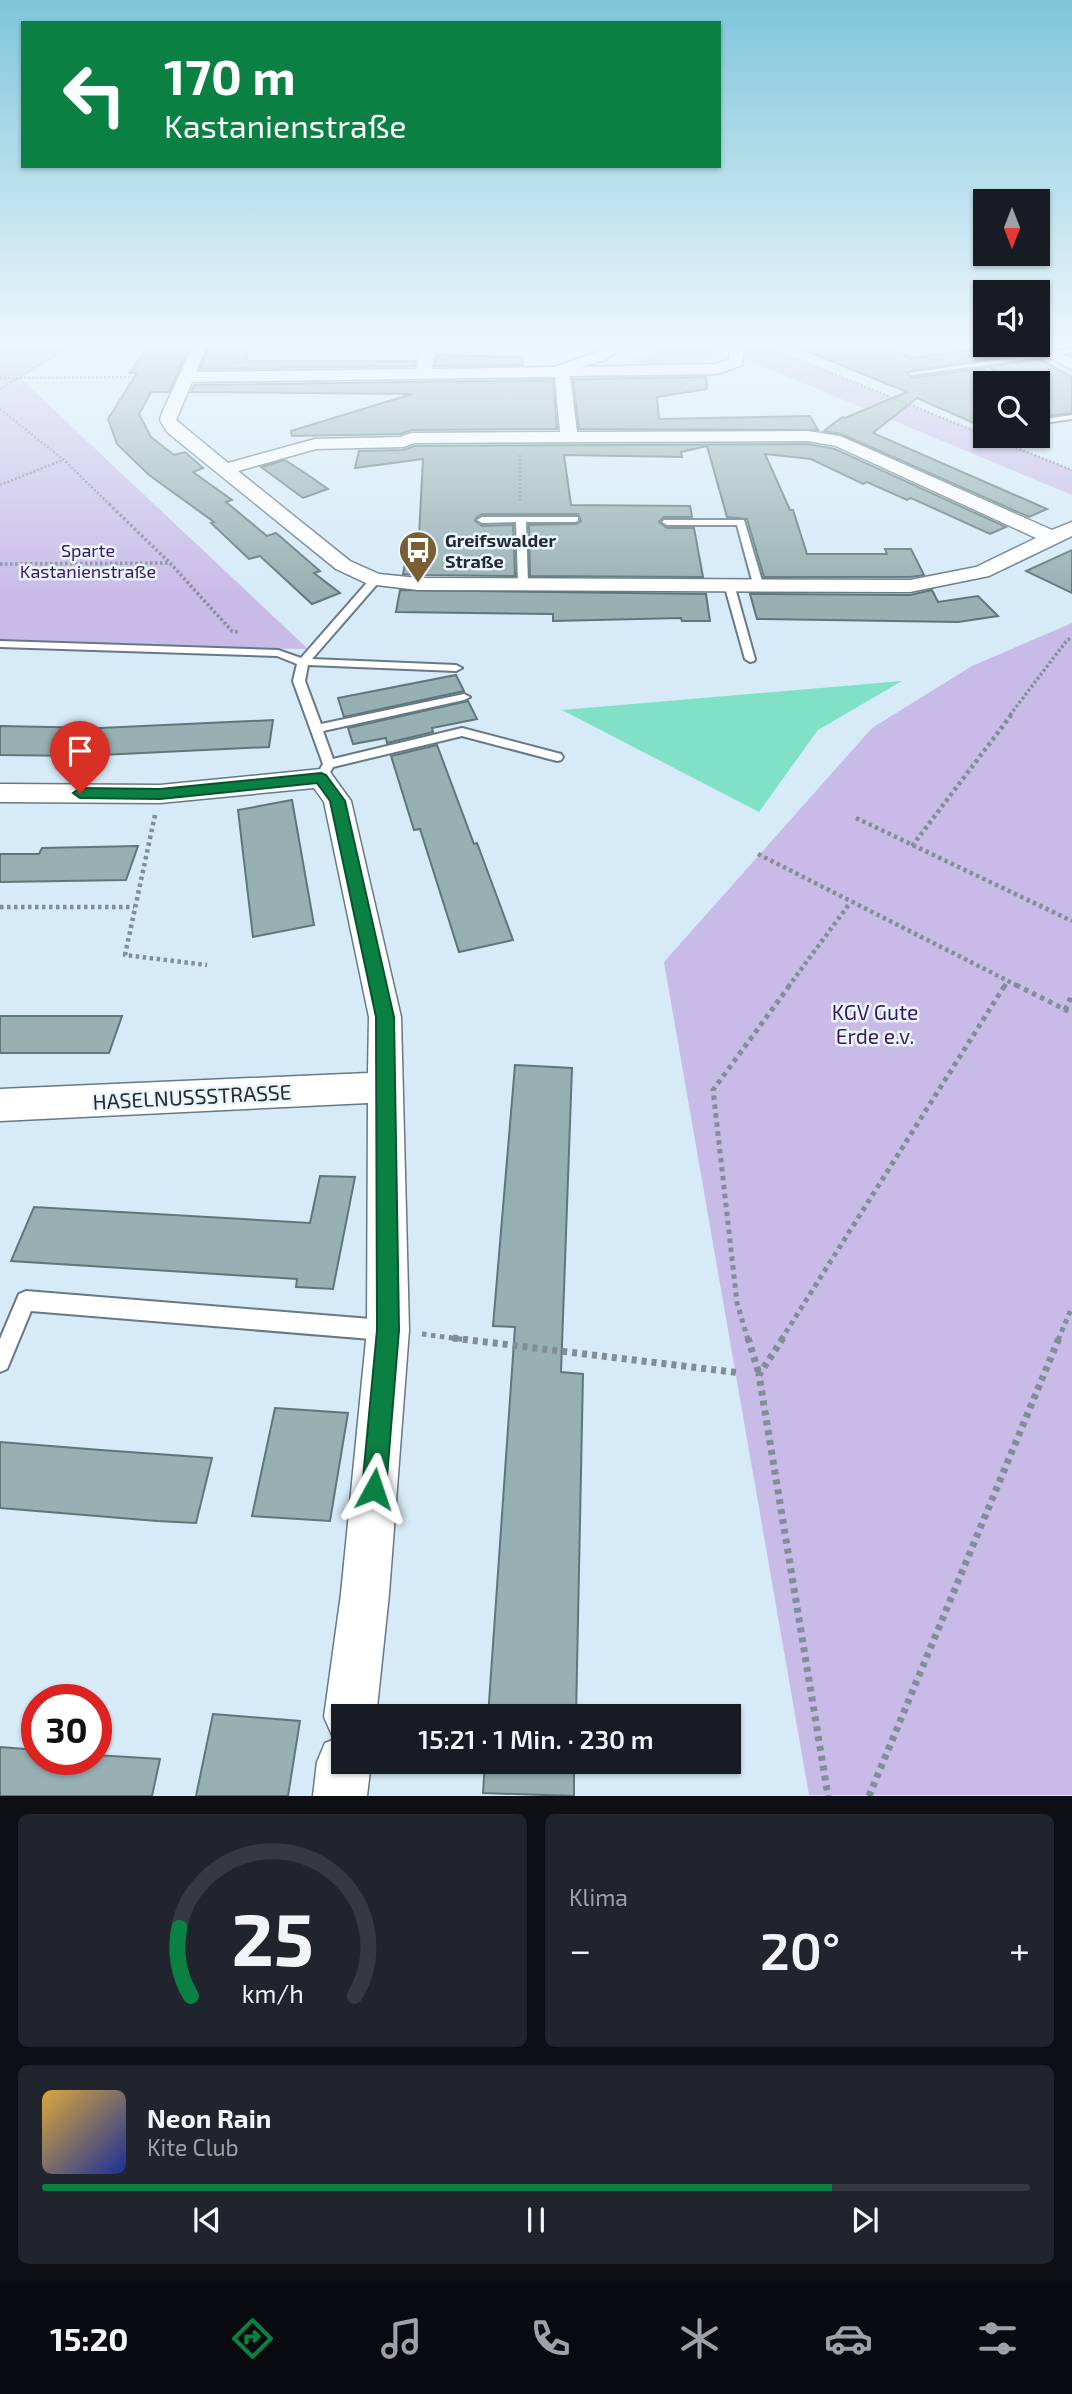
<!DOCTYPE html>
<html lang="de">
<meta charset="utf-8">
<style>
:root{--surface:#171b24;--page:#20242c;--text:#f1f3f6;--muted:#9ea1a6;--line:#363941;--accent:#0b8043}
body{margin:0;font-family:"Exo 2",sans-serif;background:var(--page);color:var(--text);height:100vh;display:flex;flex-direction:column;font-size:26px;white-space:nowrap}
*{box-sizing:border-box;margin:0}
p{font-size:23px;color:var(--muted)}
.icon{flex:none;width:38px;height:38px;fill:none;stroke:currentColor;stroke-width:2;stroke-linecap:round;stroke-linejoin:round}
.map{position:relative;height:1796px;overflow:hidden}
.panel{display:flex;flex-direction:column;gap:18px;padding:18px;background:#0d0f14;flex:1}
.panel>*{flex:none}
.banner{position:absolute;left:21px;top:21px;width:700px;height:147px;border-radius:0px;box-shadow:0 2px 5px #0004;background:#0b8043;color:#fff;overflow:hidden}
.needle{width:46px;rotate:180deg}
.tools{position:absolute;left:973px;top:189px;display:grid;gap:14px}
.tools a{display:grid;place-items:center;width:77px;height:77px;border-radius:0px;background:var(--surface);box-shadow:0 2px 5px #0004;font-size:35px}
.speed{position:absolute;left:21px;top:1684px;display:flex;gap:14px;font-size:35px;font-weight:700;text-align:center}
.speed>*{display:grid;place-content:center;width:91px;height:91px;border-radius:50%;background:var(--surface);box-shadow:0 2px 5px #0004;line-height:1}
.speed .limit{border:10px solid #d22;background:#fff;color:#111}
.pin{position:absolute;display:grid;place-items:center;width:60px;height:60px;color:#fff;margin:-72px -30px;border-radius:50% 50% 50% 0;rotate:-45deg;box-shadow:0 0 7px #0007}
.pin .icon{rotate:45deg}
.me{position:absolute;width:77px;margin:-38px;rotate:5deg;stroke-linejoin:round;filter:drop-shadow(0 0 5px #0008)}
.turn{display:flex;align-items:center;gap:24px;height:147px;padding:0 28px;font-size:32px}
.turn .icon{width:91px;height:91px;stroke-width:2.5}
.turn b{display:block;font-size:49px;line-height:60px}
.big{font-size:52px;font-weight:600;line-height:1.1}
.panel .widget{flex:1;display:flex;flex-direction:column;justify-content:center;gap:10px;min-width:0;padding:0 24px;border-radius:10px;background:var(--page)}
.panel .dial{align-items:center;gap:0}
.dial svg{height:182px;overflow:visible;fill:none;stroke:var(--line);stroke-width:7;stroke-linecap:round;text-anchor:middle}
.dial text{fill:var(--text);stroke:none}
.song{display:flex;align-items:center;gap:21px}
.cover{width:84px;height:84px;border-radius:10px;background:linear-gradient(135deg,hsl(40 70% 55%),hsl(230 70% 35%))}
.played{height:7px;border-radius:4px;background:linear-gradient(90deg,var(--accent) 80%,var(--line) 80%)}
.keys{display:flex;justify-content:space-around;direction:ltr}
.heat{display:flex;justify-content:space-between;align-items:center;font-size:38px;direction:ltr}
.panel .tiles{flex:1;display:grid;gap:18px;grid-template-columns:1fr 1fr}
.widget:last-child{grid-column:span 2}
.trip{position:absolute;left:331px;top:1704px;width:410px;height:70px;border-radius:0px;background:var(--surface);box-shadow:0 2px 5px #0004;font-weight:600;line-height:70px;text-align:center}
.menu{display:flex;height:112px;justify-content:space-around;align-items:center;background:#090b0e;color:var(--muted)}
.menu .icon{width:49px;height:49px}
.menu .on{color:var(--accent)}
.menu b{font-size:32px;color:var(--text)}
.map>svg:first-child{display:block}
.green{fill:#c9bbe8}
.water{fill:#81e1c6}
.building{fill:#97b0b3;stroke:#5f777a;stroke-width:2}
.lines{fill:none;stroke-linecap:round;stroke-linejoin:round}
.service-casing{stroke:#667984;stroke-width:4}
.minor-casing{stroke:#667984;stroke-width:3}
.path-far4{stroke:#808e98;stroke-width:2.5;stroke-dasharray:2 2;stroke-linecap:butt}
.path-far3{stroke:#808e98;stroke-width:3.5;stroke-dasharray:2.5 2.5;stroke-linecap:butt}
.path-far2{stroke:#808e98;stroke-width:4.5;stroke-dasharray:3.5 3.5;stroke-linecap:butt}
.path-far1{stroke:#808e98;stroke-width:5;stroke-dasharray:4.5 4.5;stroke-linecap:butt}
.path{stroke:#808e98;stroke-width:7;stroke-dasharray:5 5;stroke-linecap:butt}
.service{fill:#fff;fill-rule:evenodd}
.minor{fill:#fff;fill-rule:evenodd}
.route{fill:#0b8043;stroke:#07532c;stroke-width:2}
.labels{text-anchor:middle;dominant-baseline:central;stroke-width:5;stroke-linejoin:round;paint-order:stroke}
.far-poi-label{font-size:18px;font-weight:bold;fill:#242b30;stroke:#eaf6fe;text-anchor:start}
.far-park-label{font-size:18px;fill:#3a1665;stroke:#eaf6fe}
.park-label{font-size:21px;fill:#3a1665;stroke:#eaf6fe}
.street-label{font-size:21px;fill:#242b30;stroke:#eaf6fe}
</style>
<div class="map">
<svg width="1072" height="1796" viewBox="0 0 1072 1796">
<rect width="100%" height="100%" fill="#d6eaf8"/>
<g class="green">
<polygon points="0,343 76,343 20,378 308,649 0,645"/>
<polygon points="705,343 756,343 1072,470 1072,495 738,356 736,350"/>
<path d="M670,344L702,345L718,353C699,372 666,367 640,367L631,359L651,354Z"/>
<polygon points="1072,623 1072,1795 809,1795 664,962 872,728 972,666"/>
</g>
<polygon class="water" points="902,681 818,730 759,812 562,710"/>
<g class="building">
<polygon points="191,343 169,392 151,392 139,414 151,437 174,455 185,452 203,468 193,472 232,500 226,502 267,536 276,533 320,571 314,573 340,593 312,604 260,556 249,559 211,523 214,522 149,475 117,444 108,419 137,373 130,373 149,344"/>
<polygon points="210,343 252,343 244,358 248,358 247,361 416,361 415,366 200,369"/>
<polygon points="787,343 879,343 911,358 1013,345 1029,353 906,372 912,378 985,368 985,428 917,398 873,433 1047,509 1029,517 841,434 824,431 842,417 845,418 907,392"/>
<polygon points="437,355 522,357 523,365 435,366"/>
<polygon points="1041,360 1072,377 1072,413 1038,417 1038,383 1016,383 988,367"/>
<polygon points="706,377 707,389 657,397 659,419 810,416 818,430 579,429 573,379"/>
<polygon points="553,380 557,429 411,430 400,434 292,436 291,431 412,394 191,392 194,385"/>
<polygon points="808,444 835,449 1006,527 990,534 911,498 907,500 867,482 863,484 811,459 765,454 790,510 793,510 807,554 887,554 885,549 911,549 924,575 910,577 764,577 747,519 727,517 707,446 681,452 682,457 564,455 571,505 690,506 692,517 664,517 659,522 667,528 694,528 703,577 530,576 529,525 576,524 581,521 578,514 482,514 476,518 475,521 482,526 513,525 515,576 418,575 403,574 408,548 418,555 423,459 355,468 359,451 403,450 414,446"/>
<polygon points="285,460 308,475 328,489 303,498 261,467"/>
<polygon points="1072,550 1072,593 1026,571"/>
<polygon points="400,590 706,594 710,621 682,621 681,618 553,621 553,614 396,612"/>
<polygon points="932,590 938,602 978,596 998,616 958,622 757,619 750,594 910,595"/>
<polygon points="456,675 464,691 344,717 338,698"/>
<polygon points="468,701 477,719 432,728 433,732 387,743 386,738 353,744 348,728"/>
<polygon points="273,720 269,747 80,756 0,755 0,726 100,728"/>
<polygon points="437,745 474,844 477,843 513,940 459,952 420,829 414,830 391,756"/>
<polygon points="292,800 314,925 253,937 238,810"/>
<polygon points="138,846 126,880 0,882 0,854 39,854 42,848"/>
<polygon points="0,1016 122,1016 109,1053 0,1053"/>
<polygon points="515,1065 572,1068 561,1372 583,1374 576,1717 488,1717 515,1327 493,1326"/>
<polygon points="320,1176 355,1177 333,1289 296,1287 297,1279 11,1261 34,1207 310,1223"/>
<polygon points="275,1408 348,1413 330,1521 252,1516"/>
<polygon points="0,1442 101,1450 212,1458 196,1523 157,1521 0,1508"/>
<polygon points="213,1714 300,1721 288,1796 196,1796"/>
<polygon points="0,1747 37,1750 37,1759 96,1759 96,1755 160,1759 152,1796 0,1796"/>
<polygon points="485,1762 574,1762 574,1796 483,1793"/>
</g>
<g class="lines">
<g class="service-casing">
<g id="service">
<polygon points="1072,349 1072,353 912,375 908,373"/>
<polygon points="1072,415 1072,419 1038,424 1038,420"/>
<polygon points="578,517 578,521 575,522 526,522 528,583 523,586 518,583 516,522 482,523 477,520 482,517"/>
<polygon points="664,520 744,520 763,584 758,587 753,584 737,525 667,525 662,522"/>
<polygon points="375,577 380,580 379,582 312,659 456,665 462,668 456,671 308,665 305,681 321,724 464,694 470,697 464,700 323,731 333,759 462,728 561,754 563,757 561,760 557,761 462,736 333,767 329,774 325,775 319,771 323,764 293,681 297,664 277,656 0,647 0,641 278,650 301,658 371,578"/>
<polygon points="729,581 734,584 755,659 754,661 750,662 745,659 724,584"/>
<polygon points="26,1291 383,1320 390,1323 393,1330 390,1337 383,1340 31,1311 7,1369 0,1372 0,1339 19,1294"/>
</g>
</g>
<g class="minor-casing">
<g id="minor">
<path d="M194,343H208L196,372L417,369L421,343H435L432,369L555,367L600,351L602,349L597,343H612L618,350L605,360L580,367L715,364L729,360L730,350L737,346L744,350L742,365L717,374L570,376L577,432L808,431L840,436L1052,530L1072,522V536L989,576L910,592L418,590L368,584L336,569L167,432L160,420L162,413ZM555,377L560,432L411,433L400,437L315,439L228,463L176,420L192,382ZM808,441L836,446L1036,538L976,567L910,580L418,578L379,574L350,561L238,471L316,449L403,447L414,443Z"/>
<polygon points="1038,343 1072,359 1072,370 1026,345"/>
<polygon points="321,769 330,772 351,801 401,1017 409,1330 389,1594 376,1717 343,1717 343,1762 371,1762 367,1796 313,1796 317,1762 325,1743 338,1738 332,1735 324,1717 341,1594 367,1330 368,1103 0,1121 0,1089 368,1073 369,1017 324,802 314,788 160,803 0,802 0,784 160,785"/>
</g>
</g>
<g class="path-far4">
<polyline points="705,343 720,348"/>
<polyline points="757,343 985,435"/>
<polyline points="0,358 29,343"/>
<polyline points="0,378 162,377"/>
<polyline points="0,389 76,343"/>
<polyline points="0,409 64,460 111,506"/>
<polyline points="986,436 1072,470"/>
<polyline points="520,455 520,503"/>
<polyline points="0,485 63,460"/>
</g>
<g class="path-far3">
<polyline points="109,504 170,563 232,631 238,632"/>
<polyline points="0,564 169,563"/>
<polyline points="1010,715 1067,640 1072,638"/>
</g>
<g class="path-far2">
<polyline points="155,815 125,955 207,965"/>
<polyline points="856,818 1072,921"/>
<polyline points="912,846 1012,714"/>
<polyline points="758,854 1020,987"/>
<polyline points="0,907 134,907"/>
<polyline points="788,987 850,903"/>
<polyline points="1004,987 1008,981"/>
</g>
<g class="path-far1">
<polyline points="1016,985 1072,1013"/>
<polyline points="1065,1010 1072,995"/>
<polyline points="422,1334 467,1340"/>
<polyline points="748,1340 737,1303 713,1090 790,985"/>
<polyline points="781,1340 1005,985"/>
<polyline points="1058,1340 1072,1307"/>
</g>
<g class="path">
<polyline points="453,1338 741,1373"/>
<polyline points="748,1338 759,1374"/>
<polyline points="783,1338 759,1375 828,1796"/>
<polyline points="869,1796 1059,1338"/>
</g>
<use href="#service" class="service"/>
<use href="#minor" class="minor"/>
</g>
<linearGradient id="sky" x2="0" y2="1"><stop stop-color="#7fc6da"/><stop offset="0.58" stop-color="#edf6fc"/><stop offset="1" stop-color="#edf6fc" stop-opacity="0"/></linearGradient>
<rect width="1072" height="594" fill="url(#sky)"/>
<polygon class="route" points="321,773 326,775 345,801 394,1017 399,1330 386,1489 383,1498 374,1501 365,1498 362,1489 377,1330 376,1017 330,801 317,783 160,799 80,798 73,793 80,788 160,789"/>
<defs>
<g id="bus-pin" transform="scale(2.0125)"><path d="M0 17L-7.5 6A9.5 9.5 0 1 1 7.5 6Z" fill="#795f31" stroke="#eaf6fe"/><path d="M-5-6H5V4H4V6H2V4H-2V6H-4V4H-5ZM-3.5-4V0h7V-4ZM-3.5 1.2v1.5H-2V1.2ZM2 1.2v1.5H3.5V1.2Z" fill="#fff"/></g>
</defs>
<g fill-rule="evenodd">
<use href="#bus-pin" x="418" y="550"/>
</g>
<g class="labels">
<g class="far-poi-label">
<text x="445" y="540">Greifswalder<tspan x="445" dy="21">Straße</tspan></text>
</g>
<g class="far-park-label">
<text x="88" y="550">Sparte<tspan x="88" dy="21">Kastanienstraße</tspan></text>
</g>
<g class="park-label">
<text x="875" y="1011">KGV Gute<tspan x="875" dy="24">Erde e.v.</tspan></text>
</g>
<g class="street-label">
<text transform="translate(192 1096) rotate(-3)">HASELNUSSSTRASSE</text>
</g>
</g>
</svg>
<div class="tools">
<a><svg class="needle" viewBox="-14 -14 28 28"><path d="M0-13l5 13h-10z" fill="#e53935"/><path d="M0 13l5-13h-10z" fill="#9ea1a6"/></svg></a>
<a><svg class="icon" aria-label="sound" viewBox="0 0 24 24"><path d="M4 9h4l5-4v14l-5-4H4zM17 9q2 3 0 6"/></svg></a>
<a><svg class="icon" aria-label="search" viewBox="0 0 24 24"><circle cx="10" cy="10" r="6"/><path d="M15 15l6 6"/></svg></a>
</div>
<div class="speed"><div class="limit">30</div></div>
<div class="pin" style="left:80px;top:793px;background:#d93025"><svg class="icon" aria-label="arrive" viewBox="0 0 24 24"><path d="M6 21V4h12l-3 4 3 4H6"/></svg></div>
<svg class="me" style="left:374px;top:1489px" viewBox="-20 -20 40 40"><path d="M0-17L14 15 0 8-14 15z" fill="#0b8043" stroke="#fff" stroke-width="4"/></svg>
<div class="trip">15:21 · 1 Min. · 230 m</div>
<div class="banner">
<div class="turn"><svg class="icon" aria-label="left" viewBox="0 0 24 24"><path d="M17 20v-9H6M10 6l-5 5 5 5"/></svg><div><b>170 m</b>Kastanienstraße</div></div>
</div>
</div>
<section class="panel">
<div class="tiles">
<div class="widget dial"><svg viewBox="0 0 100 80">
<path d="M14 69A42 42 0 1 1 86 69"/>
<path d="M14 69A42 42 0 0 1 9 39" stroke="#0b8043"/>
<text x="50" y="56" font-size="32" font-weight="700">25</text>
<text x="50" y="72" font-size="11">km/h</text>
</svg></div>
<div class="widget"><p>Klima</p>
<div class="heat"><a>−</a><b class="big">20°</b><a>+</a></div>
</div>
<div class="widget">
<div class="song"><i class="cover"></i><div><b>Neon Rain</b><p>Kite Club</p></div></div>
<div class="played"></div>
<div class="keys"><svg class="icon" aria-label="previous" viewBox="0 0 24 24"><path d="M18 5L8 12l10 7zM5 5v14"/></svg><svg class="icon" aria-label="pause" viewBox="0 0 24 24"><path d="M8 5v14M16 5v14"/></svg><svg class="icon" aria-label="next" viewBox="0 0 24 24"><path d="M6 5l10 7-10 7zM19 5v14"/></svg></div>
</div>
</div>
</section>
<nav class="menu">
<b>15:20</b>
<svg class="icon on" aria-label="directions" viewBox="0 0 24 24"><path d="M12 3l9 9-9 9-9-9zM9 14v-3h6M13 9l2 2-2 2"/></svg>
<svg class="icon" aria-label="music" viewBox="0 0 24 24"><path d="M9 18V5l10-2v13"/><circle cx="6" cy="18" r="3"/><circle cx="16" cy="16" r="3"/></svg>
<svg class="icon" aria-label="phone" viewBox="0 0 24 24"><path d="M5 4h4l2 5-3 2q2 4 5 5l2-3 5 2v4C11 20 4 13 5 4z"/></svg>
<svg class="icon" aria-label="climate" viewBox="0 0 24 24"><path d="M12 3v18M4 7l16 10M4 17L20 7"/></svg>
<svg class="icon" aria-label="car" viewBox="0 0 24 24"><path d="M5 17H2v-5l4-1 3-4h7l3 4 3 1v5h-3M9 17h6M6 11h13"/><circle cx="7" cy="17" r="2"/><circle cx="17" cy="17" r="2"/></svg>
<svg class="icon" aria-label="filters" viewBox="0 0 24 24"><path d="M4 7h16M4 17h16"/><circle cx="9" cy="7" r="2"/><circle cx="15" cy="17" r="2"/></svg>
</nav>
